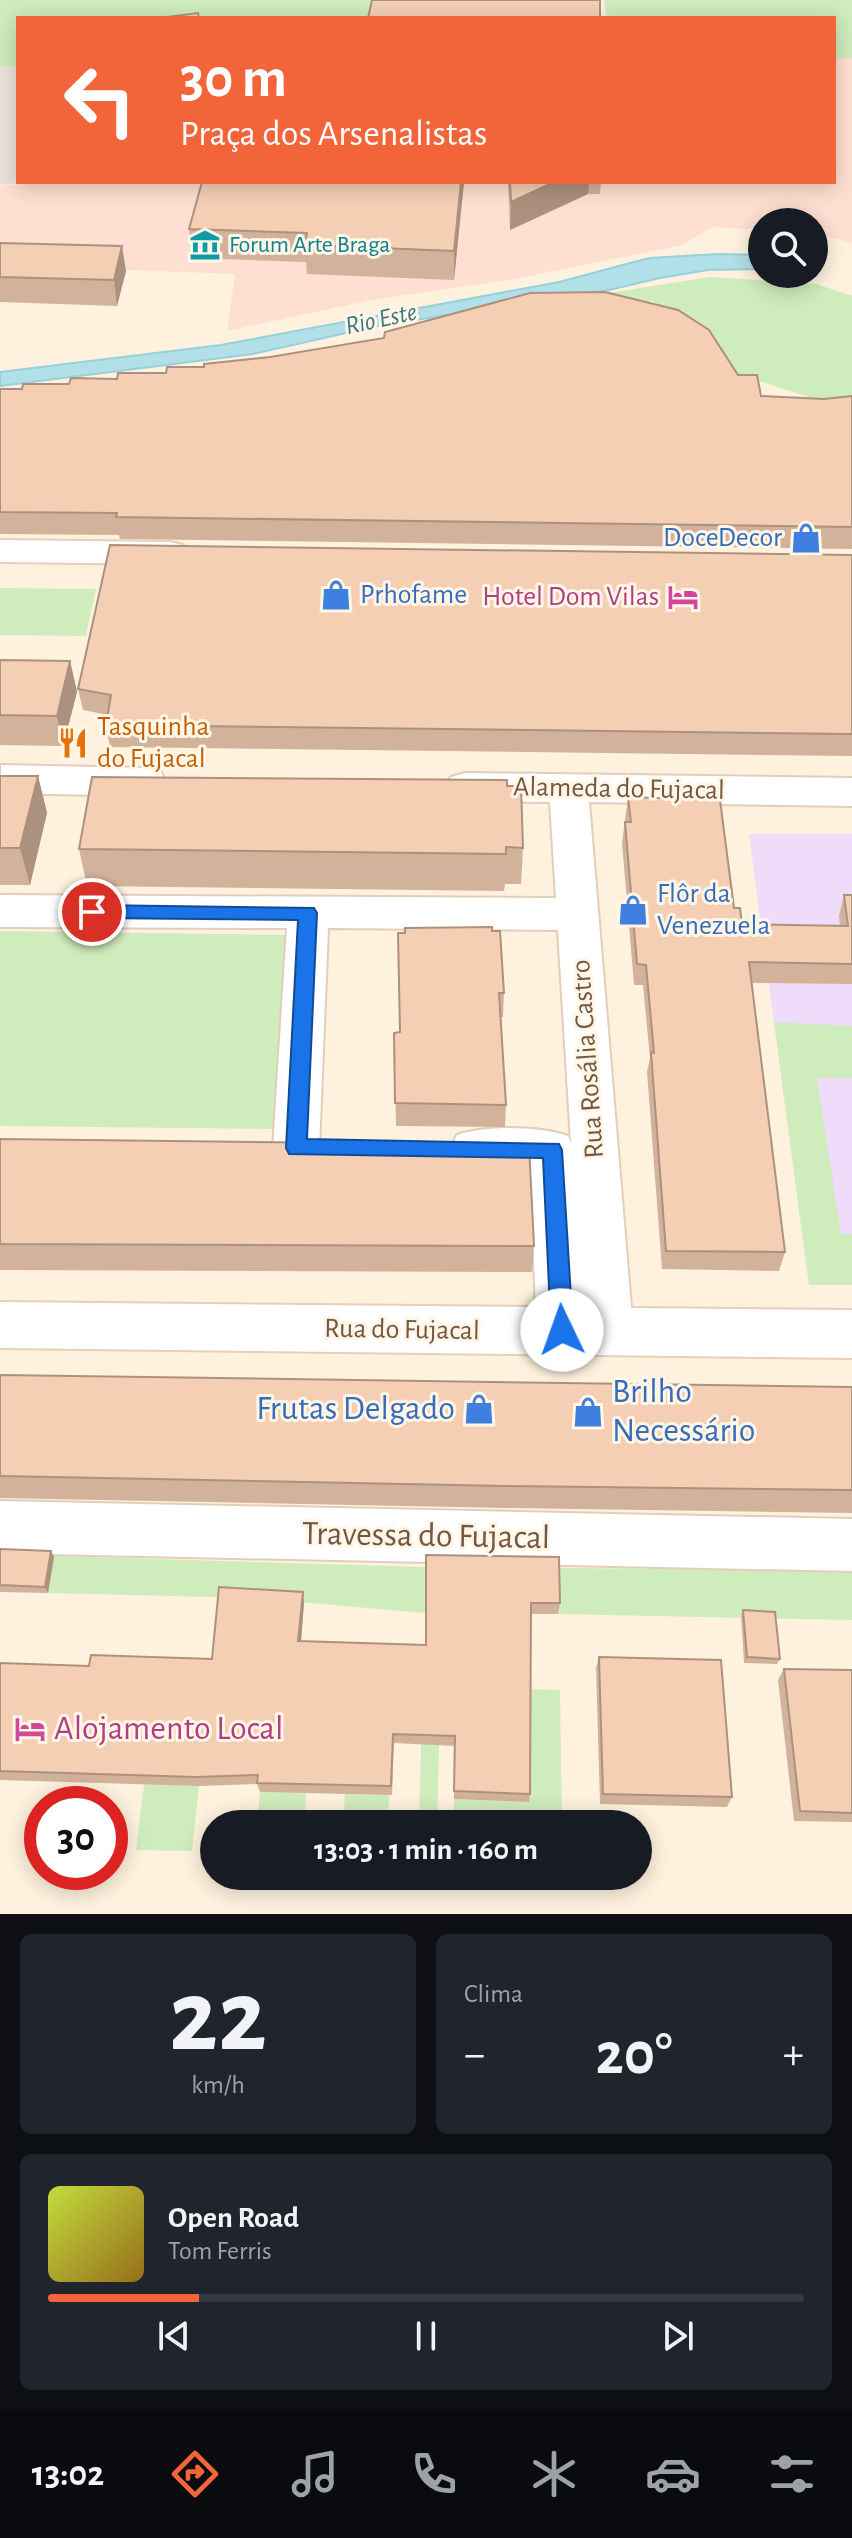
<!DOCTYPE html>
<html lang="pt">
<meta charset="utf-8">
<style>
:root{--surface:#171b24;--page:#20242c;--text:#f1f3f6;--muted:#9ea1a6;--line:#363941;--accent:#f2653a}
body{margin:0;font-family:"Alegreya Sans",sans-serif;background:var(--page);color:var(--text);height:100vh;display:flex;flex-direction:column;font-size:30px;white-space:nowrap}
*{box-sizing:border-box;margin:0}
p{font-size:26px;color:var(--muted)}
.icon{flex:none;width:44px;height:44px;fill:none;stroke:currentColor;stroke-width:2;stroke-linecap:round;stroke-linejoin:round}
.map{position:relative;height:1914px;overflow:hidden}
.panel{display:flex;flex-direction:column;gap:20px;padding:20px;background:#0d0f14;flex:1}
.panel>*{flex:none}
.guide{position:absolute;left:16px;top:16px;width:820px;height:168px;border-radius:0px;box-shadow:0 4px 20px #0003;background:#f2653a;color:#fff;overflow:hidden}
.buttons{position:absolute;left:748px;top:208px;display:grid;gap:16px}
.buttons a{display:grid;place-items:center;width:80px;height:80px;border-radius:50%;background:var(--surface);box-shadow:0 4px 20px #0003;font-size:40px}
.speed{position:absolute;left:24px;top:1786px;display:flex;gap:16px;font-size:40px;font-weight:700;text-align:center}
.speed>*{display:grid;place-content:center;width:104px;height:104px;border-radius:50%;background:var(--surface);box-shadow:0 4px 20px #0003;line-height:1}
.speed .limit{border:12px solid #d22;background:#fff;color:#111}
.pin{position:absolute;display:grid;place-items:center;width:68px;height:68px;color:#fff;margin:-34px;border:4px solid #fff;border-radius:50%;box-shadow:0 2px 8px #0007}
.me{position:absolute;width:88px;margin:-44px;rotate:357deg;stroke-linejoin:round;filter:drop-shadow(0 0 6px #0008)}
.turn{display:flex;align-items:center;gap:28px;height:168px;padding:0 32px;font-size:36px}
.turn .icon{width:104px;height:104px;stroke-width:2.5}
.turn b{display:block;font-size:56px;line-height:68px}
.big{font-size:60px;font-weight:700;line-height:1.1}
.panel .tile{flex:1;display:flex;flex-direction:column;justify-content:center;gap:12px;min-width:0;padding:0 28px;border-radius:12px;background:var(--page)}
.panel .dial{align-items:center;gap:0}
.dial b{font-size:104px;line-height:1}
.song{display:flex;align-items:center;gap:24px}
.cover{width:96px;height:96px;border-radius:12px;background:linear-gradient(135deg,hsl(70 70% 55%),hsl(40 70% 35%))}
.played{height:8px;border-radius:4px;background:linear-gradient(90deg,var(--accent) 20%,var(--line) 20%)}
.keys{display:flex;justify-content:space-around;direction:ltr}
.heat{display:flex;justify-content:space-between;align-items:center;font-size:44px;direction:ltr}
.panel .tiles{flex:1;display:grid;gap:20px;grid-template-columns:1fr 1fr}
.tile:last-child{grid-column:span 2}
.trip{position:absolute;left:200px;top:1810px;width:452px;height:80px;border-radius:40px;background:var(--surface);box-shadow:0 4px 20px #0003;font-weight:700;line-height:80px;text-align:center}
.tabs{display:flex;height:128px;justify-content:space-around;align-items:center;background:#090b0e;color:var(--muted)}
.tabs .icon{width:56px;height:56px}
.tabs .selected{color:var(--accent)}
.tabs b{font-size:36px;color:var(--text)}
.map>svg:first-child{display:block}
.commercial{fill:#ffdfd1}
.industrial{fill:#ebe3db}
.education{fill:#efdcfa}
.green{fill:#cfecbc}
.water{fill:#b2e0e8;stroke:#98d0db;stroke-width:2}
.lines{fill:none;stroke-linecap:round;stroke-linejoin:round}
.street-casing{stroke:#e2ceba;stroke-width:4}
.secondary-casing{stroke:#e8cfb8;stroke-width:4}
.street{fill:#fff;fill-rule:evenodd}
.secondary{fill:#fff;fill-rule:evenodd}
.wall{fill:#d3b29b}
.shaded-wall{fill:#ac917e}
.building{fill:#f5cfb4;stroke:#ac917e;stroke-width:2}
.route{fill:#1a73e8;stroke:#114b97;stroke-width:2}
.labels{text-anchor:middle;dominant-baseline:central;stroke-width:6;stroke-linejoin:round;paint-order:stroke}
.far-culture-label{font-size:24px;fill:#0d838f;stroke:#fff6e6;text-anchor:start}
.far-water-label{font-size:26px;font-style:italic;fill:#3b7783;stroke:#fff6e6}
.shop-label{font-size:28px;fill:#366cbe;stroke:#fff6e6;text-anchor:start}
.hotel-label{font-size:28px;fill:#b23c85;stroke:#fff6e6;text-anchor:end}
.food-label{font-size:28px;fill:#c56008;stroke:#fff6e6;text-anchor:start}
.street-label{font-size:28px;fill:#755745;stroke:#fff6e6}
.near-shop-label{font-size:34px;fill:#366cbe;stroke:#fff6e6;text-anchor:start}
.near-street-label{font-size:34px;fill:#755745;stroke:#fff6e6}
.near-hotel-label{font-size:34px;fill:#b23c85;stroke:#fff6e6;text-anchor:start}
</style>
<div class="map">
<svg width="852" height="1914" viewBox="0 0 852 1914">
<rect width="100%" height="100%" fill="#fef2de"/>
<polygon class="commercial" points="834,58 852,58 852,243 814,233 814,222 762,222 762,230 713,227 682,245 515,279 372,300 227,331 235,274 0,265 0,186 57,182 834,182"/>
<polygon class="industrial" points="18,66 18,182 36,182 0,185 0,67"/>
<polygon class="education" points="749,834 852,834 852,1285 809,1285"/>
<g class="green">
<polygon points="0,0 377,0 374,18 18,18 18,66 0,67"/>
<polygon points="604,0 852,0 852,58 834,58 834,18 628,18 606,15"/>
<polygon points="710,277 816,284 852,296 852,408 843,408 731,372 653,301 514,308"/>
<polygon points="0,588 96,589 86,636 0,635"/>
<polygon points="0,931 294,935 279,1129 0,1126"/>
<polygon points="774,1022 852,1026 852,1078 817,1078 841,1234 852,1234 852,1285 809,1285"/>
<polygon points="54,1556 426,1567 426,1613 252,1598 48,1593"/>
<polygon points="557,1568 852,1570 852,1620 558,1614"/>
<polygon points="529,1689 560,1690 562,1824 453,1824 454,1799 529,1802"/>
<polygon points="422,1710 440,1711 437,1824 419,1824"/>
<polygon points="144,1784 199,1786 192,1851 136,1850"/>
<polygon points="260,1792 306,1793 304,1824 257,1824"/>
<polygon points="345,1794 389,1795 388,1824 343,1824"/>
</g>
<polygon class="water" points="718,254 762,255 762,269 708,270 660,278 609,290 377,326 253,354 0,386 0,372 221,345 559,282 649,258"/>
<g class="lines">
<g class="street-casing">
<g id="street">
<polygon points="1,765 147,768 161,772 166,782 161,792 147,796 1,793"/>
<path d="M465,773L852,778V806L589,802L633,1331L625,1347L608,1353L591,1347L585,1334L579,1346L562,1352L545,1346L537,1330L530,1169L473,1168L457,1163L450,1149L457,1135C485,1125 540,1126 568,1136L571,1143L558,930L328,928L319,1148L312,1162L296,1167L280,1162L273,1148L287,928L0,927V895L556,898L550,802L465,801L451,797L446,787L451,777Z"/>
<polygon points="0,1501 852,1519 852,1571 0,1553"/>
</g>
</g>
<g class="secondary-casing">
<g id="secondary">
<polygon points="0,540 170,542 183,545 188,553 183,561 170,564 0,562"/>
<polygon points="0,1302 852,1310 852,1358 0,1348"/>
</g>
</g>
<use href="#street" class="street"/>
<use href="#secondary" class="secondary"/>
</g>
<g class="wall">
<polygon points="464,182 454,280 307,274 306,262 192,258 189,229"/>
<polygon points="508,182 601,182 600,194 588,194 510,230"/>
<polygon points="0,243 126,271 117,306 0,302"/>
<polygon points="738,375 761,396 824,399 852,396 852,549 120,539 119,535 0,534 0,389 22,389 69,384"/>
<polygon points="852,555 852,756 110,747 106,725 108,715 83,710 78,689"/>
<polygon points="0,660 70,661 77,692 63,746 0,745"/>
<polygon points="0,776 38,776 47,813 30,885 0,885"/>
<polygon points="507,786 523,848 521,884 505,884 504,891 87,886 79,849"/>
<polygon points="628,797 734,908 742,924 840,926 839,916 844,895 852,895 852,984 752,983 785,1252 779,1271 662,1269 647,1072 650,1058 643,985 634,985 622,843"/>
<polygon points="405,933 504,993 503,1017 501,1017 506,1105 505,1127 396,1126 394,1033 400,1032"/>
<polygon points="0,1139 534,1246 532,1272 0,1270"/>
<polygon points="0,1375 852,1387 852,1513 504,1508 0,1498"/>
<polygon points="0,1549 51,1551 54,1557 48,1593 0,1592"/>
<polygon points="426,1555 560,1603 558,1614 531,1614 530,1794 529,1802 454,1799 455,1746 394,1743 392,1795 260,1792 257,1784 199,1786 0,1780 0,1663 89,1666 212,1659 304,1603 301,1642 426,1645"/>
<polygon points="743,1610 780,1659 777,1664 744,1663 741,1616"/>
<polygon points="599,1657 732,1797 727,1807 600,1804 596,1668"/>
<polygon points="784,1669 852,1670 852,1822 794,1821 778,1680"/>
</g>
<g class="shaded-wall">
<polygon points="461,182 464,182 454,280 454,251"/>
<polygon points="554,182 589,182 588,194 510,230 511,202"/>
<polygon points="122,246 126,271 117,306 114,280"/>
<polygon points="70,661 77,692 63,746 57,716"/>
<polygon points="38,776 47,813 30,885 20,848"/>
<polygon points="51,1551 54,1557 48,1593 45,1587"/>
<polygon points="303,1592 304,1603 300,1652 298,1641"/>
</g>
<g class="building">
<polygon points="372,0 600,0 600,18 368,18"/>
<polygon points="198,13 199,18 159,18"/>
<polygon points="202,182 461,182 454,251 305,245 307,233 189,229"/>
<polygon points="510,182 554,182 511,202"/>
<polygon points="0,243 122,246 114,280 0,277"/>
<polygon points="605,292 678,310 709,330 738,375 757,375 761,396 824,399 852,396 852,527 116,517 117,513 0,512 0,389 22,389 23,384 69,384 71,378 117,379 118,373 166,373 167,367 204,367 204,364 270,357 384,338 385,332 530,293"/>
<polygon points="110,545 852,555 852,734 106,725 111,695 78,689"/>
<polygon points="0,660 70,661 57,716 0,715"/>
<polygon points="0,776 38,776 20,848 0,848"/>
<polygon points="92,777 507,780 507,786 521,786 523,848 506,847 506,854 79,849"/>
<polygon points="628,797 720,800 734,908 740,908 742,924 848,926 844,895 852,895 852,964 749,962 785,1252 666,1251 651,1052 654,1053 646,965 637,964 625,822 631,822"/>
<polygon points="492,927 492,931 500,931 504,993 499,993 506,1105 395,1103 394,1033 400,1032 398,933 405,933 405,928"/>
<polygon points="0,1139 529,1145 534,1246 0,1244"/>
<polygon points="0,1375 852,1387 852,1490 506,1486 0,1476"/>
<polygon points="0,1549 51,1551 45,1587 0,1585"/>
<polygon points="426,1555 559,1557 560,1603 531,1603 530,1794 454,1791 455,1736 393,1734 391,1786 257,1783 258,1775 196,1777 0,1771 0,1663 89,1666 91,1655 212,1659 219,1587 303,1592 298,1641 426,1645"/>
<polygon points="743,1610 775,1612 780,1659 747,1657"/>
<polygon points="599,1657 721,1660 732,1797 603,1794"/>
<polygon points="784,1669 852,1670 852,1813 800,1811"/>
</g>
<polygon class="route" points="92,905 314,908 317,913 307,1139 559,1144 562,1150 573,1330 570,1337 562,1340 554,1337 551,1330 543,1158 289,1154 286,1148 298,920 92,918 83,912"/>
<defs>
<g id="museum-bare" transform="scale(2.4)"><path d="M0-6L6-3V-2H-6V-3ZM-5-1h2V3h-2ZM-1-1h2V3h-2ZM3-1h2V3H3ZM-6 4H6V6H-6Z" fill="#0f9aa8" stroke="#fff6e6" stroke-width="2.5" paint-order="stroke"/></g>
<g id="shop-bare" transform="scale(2.4)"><path d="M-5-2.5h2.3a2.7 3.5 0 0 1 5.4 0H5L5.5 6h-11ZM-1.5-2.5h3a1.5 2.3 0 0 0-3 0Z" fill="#3f7fe0" stroke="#fff6e6" stroke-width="2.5" paint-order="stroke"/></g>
<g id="hotel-bare" transform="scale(2.4)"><path d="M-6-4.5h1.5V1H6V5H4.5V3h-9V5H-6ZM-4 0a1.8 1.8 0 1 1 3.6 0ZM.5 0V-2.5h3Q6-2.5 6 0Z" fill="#d1479c" stroke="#fff6e6" stroke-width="2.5" paint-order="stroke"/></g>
<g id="restaurant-bare" transform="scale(2.4)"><path d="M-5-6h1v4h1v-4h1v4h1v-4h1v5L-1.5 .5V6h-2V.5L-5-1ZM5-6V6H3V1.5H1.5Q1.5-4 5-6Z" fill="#e8710a" stroke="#fff6e6" stroke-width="2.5" paint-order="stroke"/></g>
</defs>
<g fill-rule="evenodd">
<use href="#museum-bare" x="205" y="245"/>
<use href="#shop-bare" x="806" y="538"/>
<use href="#shop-bare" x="336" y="595"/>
<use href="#hotel-bare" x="683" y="597"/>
<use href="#restaurant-bare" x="73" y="743"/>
<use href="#shop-bare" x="633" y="910"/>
<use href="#shop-bare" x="479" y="1409"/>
<use href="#shop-bare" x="588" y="1412"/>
<use href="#hotel-bare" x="30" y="1729"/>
</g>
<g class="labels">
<g class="far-culture-label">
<text x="229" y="245">Forum Arte Braga</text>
</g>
<g class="far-water-label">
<text transform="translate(381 319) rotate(-12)">Rio Este</text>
</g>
<g class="shop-label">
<text x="782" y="538" text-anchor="end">DoceDecor</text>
<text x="360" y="595">Prhofame</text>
<text x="657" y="894">Flôr da<tspan x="657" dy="32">Venezuela</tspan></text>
</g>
<g class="hotel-label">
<text x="659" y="597">Hotel Dom Vilas</text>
</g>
<g class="food-label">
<text x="97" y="727">Tasquinha<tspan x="97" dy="32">do Fujacal</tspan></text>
</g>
<g class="street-label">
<text transform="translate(619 789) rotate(1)">Alameda do Fujacal</text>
<text transform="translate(588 1059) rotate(-94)">Rua Rosália Castro</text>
<text transform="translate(402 1330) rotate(1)">Rua do Fujacal</text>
</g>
<g class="near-shop-label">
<text x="612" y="1392">Brilho<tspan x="612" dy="39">Necessário</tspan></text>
<text x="455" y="1409" text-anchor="end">Frutas Delgado</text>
</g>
<g class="near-street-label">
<text transform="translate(426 1536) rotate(1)">Travessa do Fujacal</text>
</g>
<g class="near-hotel-label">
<text x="54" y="1729">Alojamento Local</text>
</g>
</g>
</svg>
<div class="buttons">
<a><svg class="icon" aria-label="search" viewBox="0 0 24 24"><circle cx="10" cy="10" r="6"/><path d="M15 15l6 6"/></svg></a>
</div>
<div class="speed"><div class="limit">30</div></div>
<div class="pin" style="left:92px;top:912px;background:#d93025"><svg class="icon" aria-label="arrive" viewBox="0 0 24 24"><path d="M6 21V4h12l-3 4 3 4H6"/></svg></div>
<svg class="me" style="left:562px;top:1330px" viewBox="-20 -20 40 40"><circle r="19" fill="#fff"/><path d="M0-13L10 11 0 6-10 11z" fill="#1a73e8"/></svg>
<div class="trip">13:03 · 1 min · 160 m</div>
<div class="guide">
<div class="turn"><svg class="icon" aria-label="left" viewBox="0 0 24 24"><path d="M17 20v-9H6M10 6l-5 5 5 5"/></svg><div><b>30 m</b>Praça dos Arsenalistas</div></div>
</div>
</div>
<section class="panel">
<div class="tiles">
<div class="tile dial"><b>22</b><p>km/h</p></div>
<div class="tile"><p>Clima</p>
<div class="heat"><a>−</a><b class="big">20°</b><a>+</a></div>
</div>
<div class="tile">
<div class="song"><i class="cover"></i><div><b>Open Road</b><p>Tom Ferris</p></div></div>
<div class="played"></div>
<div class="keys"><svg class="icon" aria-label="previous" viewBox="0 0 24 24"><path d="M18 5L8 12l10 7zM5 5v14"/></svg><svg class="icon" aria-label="pause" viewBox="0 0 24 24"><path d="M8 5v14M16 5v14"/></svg><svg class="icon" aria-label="next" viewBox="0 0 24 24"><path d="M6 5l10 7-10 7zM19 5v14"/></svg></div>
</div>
</div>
</section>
<nav class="tabs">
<b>13:02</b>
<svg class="icon selected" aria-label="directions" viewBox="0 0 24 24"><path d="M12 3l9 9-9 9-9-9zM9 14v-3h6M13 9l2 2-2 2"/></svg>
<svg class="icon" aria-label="music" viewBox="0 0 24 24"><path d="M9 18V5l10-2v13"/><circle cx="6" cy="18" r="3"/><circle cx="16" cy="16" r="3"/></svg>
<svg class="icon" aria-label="phone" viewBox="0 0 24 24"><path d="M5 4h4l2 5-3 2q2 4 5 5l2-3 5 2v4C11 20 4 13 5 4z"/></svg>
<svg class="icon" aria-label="climate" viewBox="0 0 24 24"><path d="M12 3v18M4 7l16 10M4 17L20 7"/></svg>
<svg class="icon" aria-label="car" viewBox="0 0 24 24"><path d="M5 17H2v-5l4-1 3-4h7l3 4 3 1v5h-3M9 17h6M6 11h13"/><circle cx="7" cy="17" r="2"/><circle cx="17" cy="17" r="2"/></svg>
<svg class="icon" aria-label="filters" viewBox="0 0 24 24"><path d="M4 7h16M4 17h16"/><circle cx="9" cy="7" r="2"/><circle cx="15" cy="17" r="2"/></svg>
</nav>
